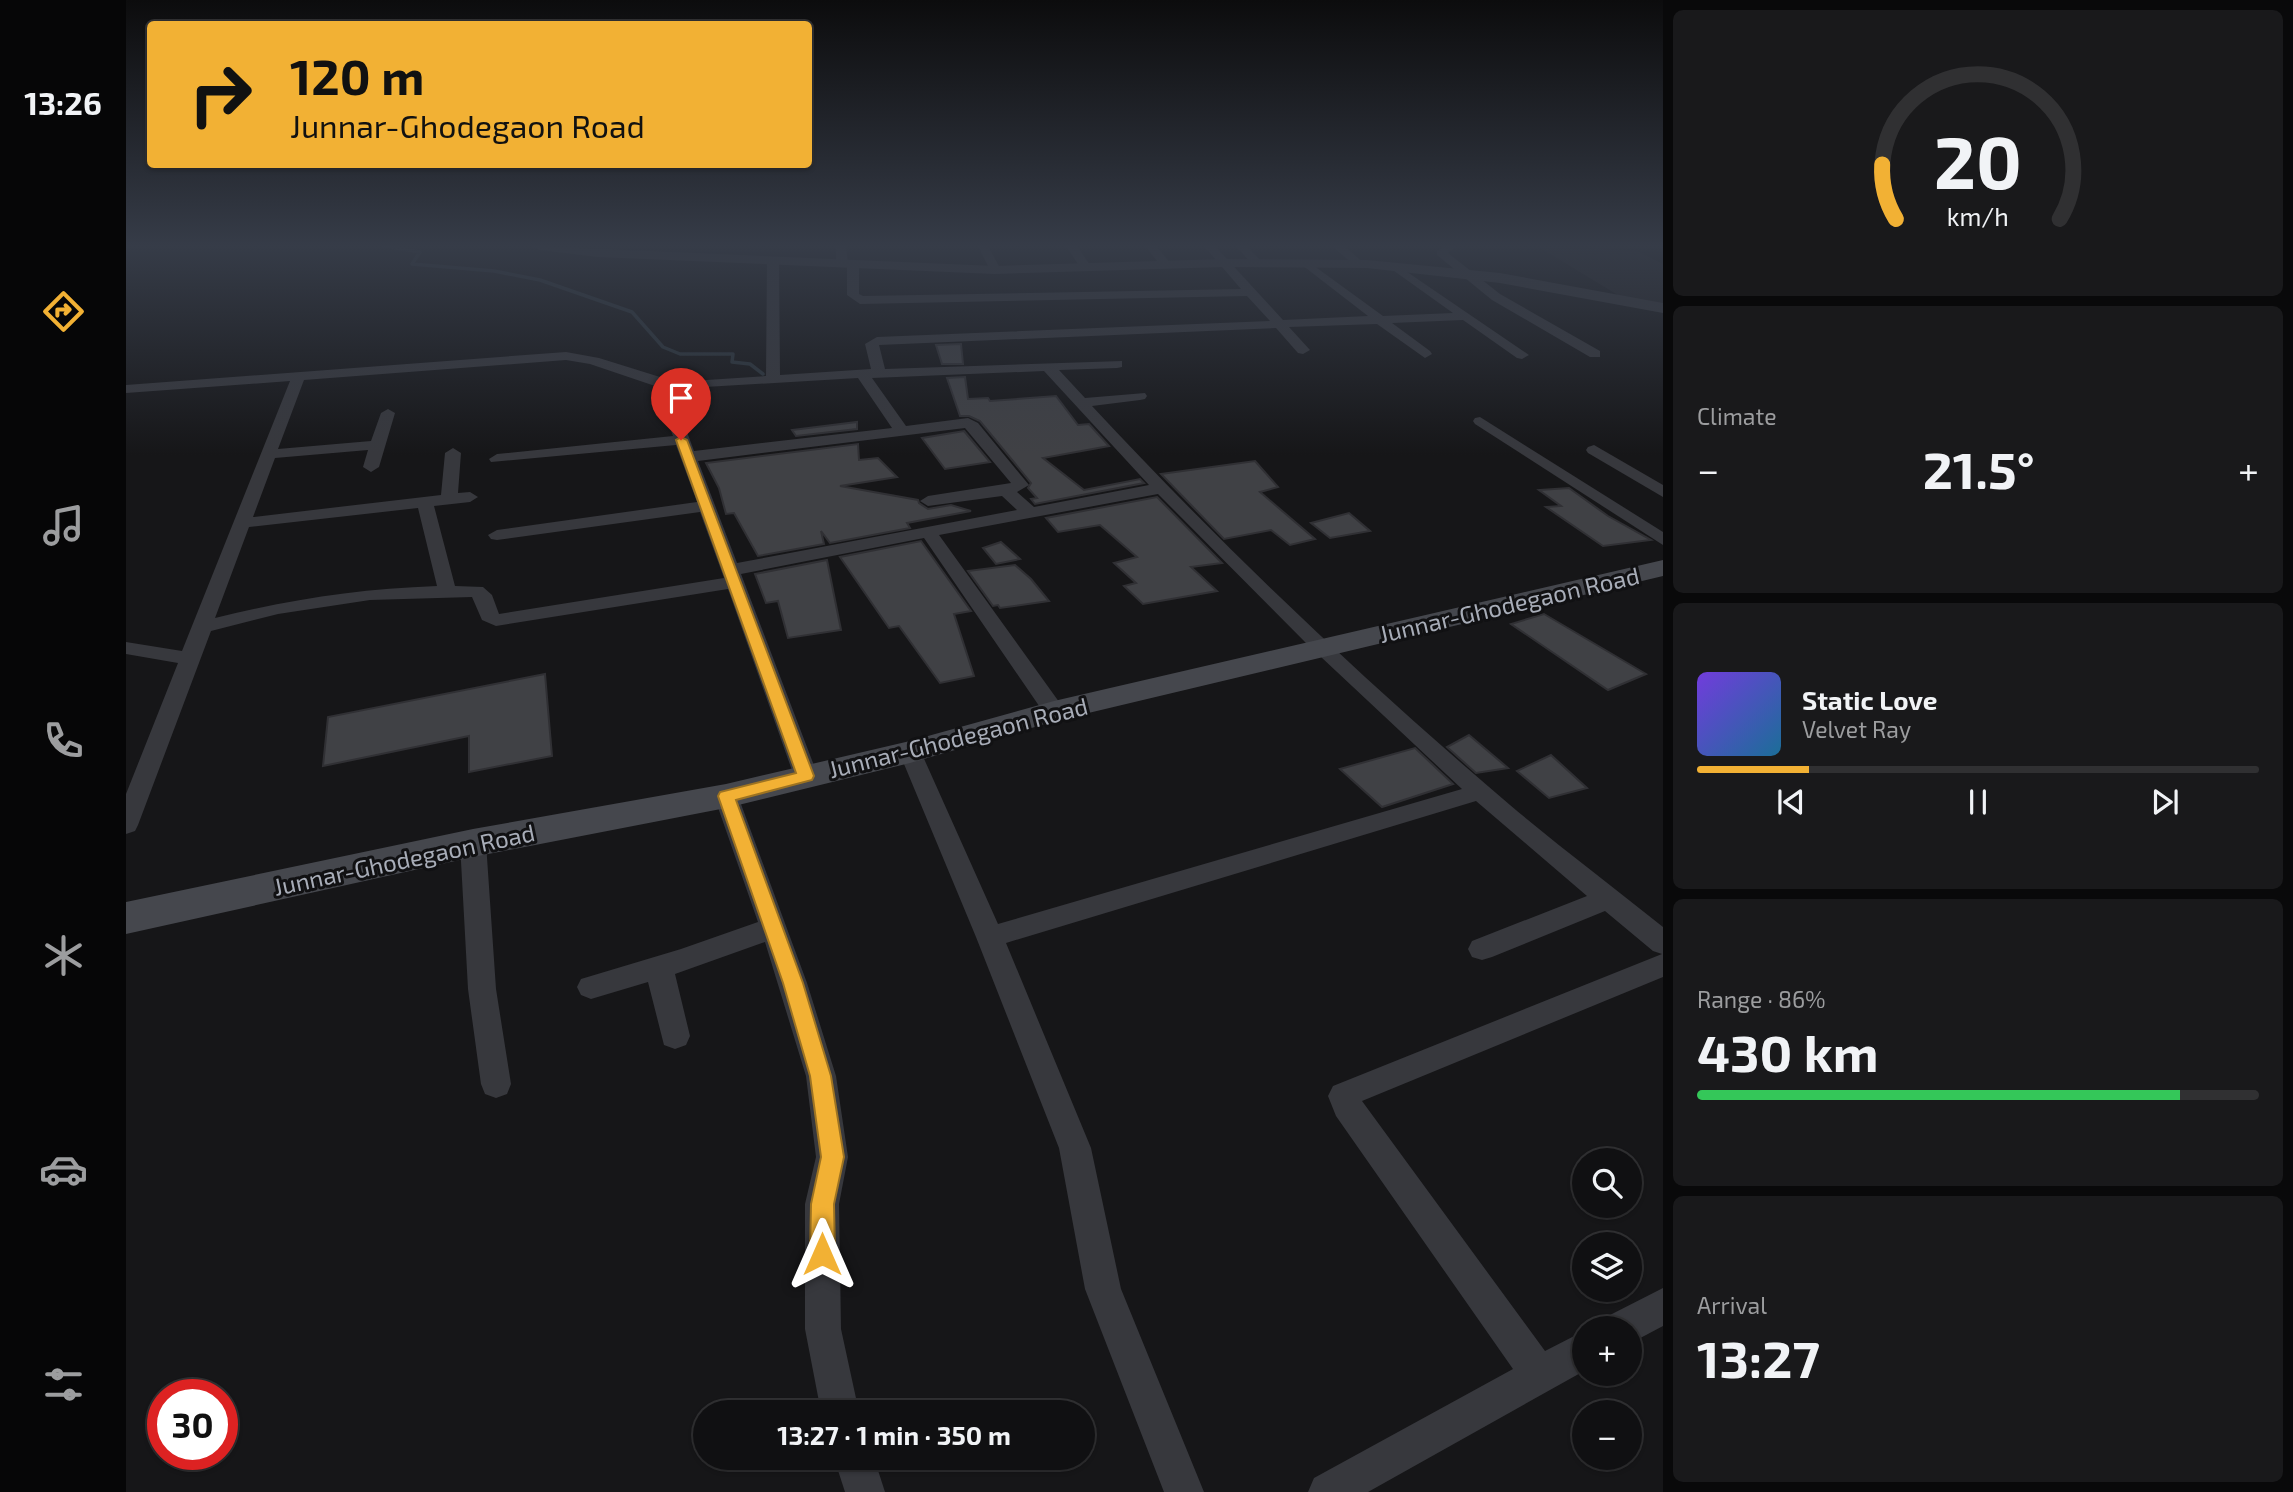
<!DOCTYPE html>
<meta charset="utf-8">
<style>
:root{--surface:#101012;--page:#19191b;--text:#f1f3f6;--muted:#9c9d9f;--line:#303032;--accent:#f2b134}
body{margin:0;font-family:"Exo 2",sans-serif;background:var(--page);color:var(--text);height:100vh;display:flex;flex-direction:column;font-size:26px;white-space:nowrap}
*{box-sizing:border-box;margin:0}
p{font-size:23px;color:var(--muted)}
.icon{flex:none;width:38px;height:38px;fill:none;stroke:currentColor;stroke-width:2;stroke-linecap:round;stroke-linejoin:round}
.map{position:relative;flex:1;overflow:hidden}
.sheet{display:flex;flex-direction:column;gap:10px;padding:10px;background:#09090a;width:630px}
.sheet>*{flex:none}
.banner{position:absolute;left:21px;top:21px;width:665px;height:147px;border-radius:7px;box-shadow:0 2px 5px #0004,0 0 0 2px var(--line);background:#f2b134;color:#111;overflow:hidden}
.controls{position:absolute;left:1446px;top:1148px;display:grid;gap:14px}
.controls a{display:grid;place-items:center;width:70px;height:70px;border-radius:50%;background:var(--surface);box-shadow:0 2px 5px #0004,0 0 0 2px var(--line);font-size:35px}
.speed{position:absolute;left:21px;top:1379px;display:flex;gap:14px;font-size:35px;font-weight:700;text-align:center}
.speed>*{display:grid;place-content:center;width:91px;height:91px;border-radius:50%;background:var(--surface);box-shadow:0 2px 5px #0004,0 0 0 2px var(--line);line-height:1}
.speed .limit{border:10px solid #d22;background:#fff;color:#111}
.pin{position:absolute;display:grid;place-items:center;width:60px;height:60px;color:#fff;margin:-72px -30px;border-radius:50% 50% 50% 0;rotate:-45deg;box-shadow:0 0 7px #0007}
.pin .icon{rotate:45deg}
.me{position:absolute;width:77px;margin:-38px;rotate:0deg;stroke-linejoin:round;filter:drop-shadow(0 0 5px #0008)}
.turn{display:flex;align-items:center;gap:24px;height:147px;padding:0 28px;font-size:32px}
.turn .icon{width:91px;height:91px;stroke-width:2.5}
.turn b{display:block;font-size:49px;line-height:60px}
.big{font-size:52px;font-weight:700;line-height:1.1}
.sheet .tile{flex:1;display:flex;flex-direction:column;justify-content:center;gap:10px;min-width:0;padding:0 24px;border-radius:10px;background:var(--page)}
.sheet .dial{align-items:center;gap:0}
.dial svg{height:182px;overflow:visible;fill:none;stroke:var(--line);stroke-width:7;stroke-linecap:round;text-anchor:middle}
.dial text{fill:var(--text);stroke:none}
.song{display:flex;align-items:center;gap:21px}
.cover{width:84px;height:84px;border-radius:10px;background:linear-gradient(135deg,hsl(260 70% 55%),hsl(200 70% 35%))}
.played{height:7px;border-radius:4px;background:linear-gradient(90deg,var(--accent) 20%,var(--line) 20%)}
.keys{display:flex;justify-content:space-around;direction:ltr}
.heat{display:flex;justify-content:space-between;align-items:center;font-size:38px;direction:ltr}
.charge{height:10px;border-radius:5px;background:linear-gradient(90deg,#34c759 86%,var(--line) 0)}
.trip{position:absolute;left:567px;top:1400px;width:402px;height:70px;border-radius:35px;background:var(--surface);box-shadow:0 2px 5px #0004,0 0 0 2px var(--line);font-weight:700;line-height:70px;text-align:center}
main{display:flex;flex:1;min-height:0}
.dock{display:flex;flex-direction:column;width:126px;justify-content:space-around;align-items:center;background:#060607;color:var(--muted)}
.dock .icon{width:49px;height:49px}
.dock .active{color:var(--accent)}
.dock b{font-size:32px;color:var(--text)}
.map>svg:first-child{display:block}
.built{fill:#222225}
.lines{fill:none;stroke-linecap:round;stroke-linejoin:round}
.stream{stroke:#2c353c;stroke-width:3.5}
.building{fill:#404145;stroke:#303034;stroke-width:2}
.minor{fill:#37383d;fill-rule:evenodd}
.tertiary{fill:#37383d;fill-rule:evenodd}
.secondary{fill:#45474d;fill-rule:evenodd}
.route{fill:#f2b134;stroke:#9d7322;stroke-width:2}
.labels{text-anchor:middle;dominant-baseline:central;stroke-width:6;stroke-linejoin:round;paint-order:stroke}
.street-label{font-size:24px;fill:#a8adb8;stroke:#111113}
</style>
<main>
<nav class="dock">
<b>13:26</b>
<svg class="icon active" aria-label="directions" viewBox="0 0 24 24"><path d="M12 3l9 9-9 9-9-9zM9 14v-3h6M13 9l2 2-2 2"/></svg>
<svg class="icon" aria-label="music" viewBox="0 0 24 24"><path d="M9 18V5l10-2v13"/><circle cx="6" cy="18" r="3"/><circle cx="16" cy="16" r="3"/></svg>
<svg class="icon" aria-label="phone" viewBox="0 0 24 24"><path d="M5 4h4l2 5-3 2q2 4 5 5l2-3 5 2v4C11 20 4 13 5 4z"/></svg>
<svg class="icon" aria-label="climate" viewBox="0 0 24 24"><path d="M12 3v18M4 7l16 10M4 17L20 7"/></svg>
<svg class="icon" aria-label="car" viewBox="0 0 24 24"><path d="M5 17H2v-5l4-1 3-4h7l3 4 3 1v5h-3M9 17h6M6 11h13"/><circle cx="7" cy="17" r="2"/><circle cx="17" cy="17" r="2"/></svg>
<svg class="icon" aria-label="filters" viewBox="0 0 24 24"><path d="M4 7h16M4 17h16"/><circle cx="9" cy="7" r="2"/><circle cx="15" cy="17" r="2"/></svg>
</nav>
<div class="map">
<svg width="1537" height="1492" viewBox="0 0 1537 1492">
<rect width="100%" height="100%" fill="#161618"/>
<polygon class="built" points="1411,246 1511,251 1537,264 1537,304 1500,300"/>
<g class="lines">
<polyline class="stream" points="258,246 294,252 286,264 368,271 414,280 506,312 537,347 554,354 607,354 606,362 624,364 637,374"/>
</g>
<g class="building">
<polygon points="835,344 837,364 816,364 810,345"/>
<polygon points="839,377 842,399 862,398 864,401 930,396 952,425 963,424 983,446 917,458 958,490 1014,479 1018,483 909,504 905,499 911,498 902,488 905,483 854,421 843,416 834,416 821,378"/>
<polygon points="731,422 731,429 670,436 666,430"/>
<polygon points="838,431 864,462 819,469 796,438"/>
<polygon points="732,444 733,460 752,458 771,477 714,486 792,500 793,503 802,509 825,505 845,511 781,523 784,528 704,543 695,531 698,544 632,556 608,513 600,514 593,488 580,463"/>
<polygon points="1129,461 1152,487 1134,492 1189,539 1164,545 1145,530 1098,539 1035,474"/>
<polygon points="1443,488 1482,516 1525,540 1477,546 1420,507 1435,506 1413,490"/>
<polygon points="1031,497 1096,563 1065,567 1091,591 1017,604 998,586 1010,583 988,563 1011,557 974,525 932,532 920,518"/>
<polygon points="1223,513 1244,531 1204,538 1185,523"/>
<polygon points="795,541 845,611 828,614 848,676 814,683 773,626 763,628 714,557"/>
<polygon points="875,542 894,559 870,564 857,548"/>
<polygon points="701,560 715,630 662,638 652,601 640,603 629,574"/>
<polygon points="889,565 905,579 923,601 874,608 872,605 867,606 842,571"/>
<polygon points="1418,614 1520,674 1482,690 1385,624"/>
<polygon points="419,674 426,756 343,772 343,736 197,766 202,717"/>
<polygon points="1343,735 1382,768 1350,773 1321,747"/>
<polygon points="1289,748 1327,784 1256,807 1214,769"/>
<polygon points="1425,755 1461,788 1423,798 1391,771"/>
</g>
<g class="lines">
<g class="minor">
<path d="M710,246H720L722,264L727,261L733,264V294L737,296L1115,289L1078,246H1089L1157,320L1242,316L1176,265L1174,263L1180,260L1257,316L1327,313L1264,268V264L1268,263L1403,355L1396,359L1391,358L1337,320L1266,323L1304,351L1306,354L1299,358L1251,324L1163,327L1184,350L1177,354L1172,353L1150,328L753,345L759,369L996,361V367L991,368L933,370L959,398L1019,393L1021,396L1019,399L1014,400L966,406C1097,547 1237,680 1384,805C1434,847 1486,886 1537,927V977L1236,1101L1419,1351L1458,1331V1371L1242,1492H1182L1188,1478L1387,1369L1210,1116L1202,1096L1207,1086L1536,954L1527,951L1479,911L1366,957L1356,960L1346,957L1342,949L1346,941L1461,896L1350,801L880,943L965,1148L995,1289L1078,1492H1038L959,1289L933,1148L850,937L773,752L776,747L784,744L792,747L795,752L872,924L1336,789L1179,642L1032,494L813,535L936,706L939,711L936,716H920L798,538L615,574L692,776L688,782L680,784L672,782L668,776L602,589L370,626L356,620L346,597L244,600L152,614L85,631L12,825L9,831L0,834V794L52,663L0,654V642L56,651L164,381L0,393V385L440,352L473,358L550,382L640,376L641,261L647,258L653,261L654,375L745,369L739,344L751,337L1144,321L1121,296L734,304L721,295V264L716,267L710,264ZM440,360L464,364L529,386L547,436L371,454L363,459L365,462L550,445L571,502L371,530L362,535L365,539L371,540L574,512L598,578L373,614L366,595L357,587L329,586L308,506L344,502L352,497L344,492L332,493L335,453L327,448L319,453L315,495L127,517L149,458L242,450L237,467L245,472L253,467L269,413L262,409L255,413L245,441L152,449L178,380ZM918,371L1023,485L908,507L891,492L903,485L852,423L842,418L780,426L746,378ZM732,378L766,428L568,451L545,389ZM839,428L885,483L802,496L794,501L802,506L876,496L891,510L611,563L572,461ZM292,508L311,586C232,589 166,599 89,618L123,527Z"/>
<polygon points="852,246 862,246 875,270 873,272 865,272"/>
<polygon points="940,246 951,246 966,268 964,270 956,270"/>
<polygon points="1019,246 1030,246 1046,265 1044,267 1036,267"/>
<polygon points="1110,246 1121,246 1135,261 1135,265 1127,265"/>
<polygon points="1206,246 1218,246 1239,264 1229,266"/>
<polygon points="1318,246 1330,246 1322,253 1374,294 1474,351 1474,357 1464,357 1366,300 1311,255 1311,251"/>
<polygon points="1354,417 1537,532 1537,545 1349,424 1347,421 1349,418"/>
<polygon points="1468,445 1537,485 1537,497 1462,453 1460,450 1462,447"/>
<polygon points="600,788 608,790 612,796 681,983 710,1076 722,1157 713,1204 715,1329 733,1412 695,1412 679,1329 679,1204 690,1157 680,1076 639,942 549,974 564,1036 560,1045 549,1049 538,1045 522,982 465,999 455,995 451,987 455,979 555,949 632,922 588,796 592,790"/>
<polygon points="347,834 356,836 360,843 370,989 385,1084 381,1094 370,1098 359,1094 355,1084 342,989 334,843 338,836"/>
<polygon points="1537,1288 1537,1326 1503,1344 1503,1328 1479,1328 1484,1315"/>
<polygon points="708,1458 748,1458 759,1492 719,1492"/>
</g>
<polygon class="tertiary" points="407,246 869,266 1098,259 1241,260 1374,273 1537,303 1537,313 1374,283 1241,268 1098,267 869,274 472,257 414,250"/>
<polygon class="secondary" points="1537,560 1537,576 933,720 784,763 600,808 347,857 0,934 0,902 347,829 600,784 784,741 928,701"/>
</g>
<linearGradient id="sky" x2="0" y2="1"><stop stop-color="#0c0c0d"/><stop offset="0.54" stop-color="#363c48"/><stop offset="1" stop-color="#363c48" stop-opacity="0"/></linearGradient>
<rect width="1537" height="455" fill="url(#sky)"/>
<polygon class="route" points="555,437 561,440 688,776 686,780 610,800 677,983 705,1076 718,1157 708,1204 709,1254 705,1263 696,1266 688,1263 684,1254 685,1204 695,1157 684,1076 657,983 592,796 594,792 670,773 550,440"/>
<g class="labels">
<g class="street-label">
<text transform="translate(1383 604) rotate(-13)">Junnar-Ghodegaon Road</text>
<text transform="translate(832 737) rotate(-14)">Junnar-Ghodegaon Road</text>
<text transform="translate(278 859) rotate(-12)">Junnar-Ghodegaon Road</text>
</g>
</g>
</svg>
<div class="controls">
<a><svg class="icon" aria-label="search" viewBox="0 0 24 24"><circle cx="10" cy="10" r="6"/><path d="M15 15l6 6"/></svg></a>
<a><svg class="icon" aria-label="layers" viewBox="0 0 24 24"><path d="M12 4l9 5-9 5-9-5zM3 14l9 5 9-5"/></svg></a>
<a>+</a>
<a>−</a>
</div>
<div class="speed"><div class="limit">30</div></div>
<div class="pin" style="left:555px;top:440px;background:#d93025"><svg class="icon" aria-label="arrive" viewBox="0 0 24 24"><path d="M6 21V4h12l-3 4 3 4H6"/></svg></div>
<svg class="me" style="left:696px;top:1254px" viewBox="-20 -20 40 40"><path d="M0-17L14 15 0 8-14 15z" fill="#f2b134" stroke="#fff" stroke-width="4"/></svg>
<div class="trip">13:27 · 1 min · 350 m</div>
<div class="banner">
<div class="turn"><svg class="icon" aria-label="right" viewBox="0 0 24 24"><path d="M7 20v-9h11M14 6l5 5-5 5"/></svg><div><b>120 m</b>Junnar-Ghodegaon Road</div></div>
</div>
</div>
<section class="sheet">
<div class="tile dial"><svg viewBox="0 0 100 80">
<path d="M14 69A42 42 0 1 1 86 69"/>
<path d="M14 69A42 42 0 0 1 8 45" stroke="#f2b134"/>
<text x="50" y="56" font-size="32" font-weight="700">20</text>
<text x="50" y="72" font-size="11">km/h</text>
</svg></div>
<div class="tile"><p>Climate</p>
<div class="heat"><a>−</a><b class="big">21.5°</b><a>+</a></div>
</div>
<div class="tile">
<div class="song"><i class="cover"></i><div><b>Static Love</b><p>Velvet Ray</p></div></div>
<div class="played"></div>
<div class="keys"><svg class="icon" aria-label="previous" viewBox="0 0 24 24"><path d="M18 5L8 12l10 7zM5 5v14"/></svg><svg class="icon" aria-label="pause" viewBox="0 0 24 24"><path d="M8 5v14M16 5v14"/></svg><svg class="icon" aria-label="next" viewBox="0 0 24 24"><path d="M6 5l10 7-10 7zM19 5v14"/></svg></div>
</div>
<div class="tile"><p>Range · 86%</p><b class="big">430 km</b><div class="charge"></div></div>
<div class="tile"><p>Arrival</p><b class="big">13:27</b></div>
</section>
</main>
